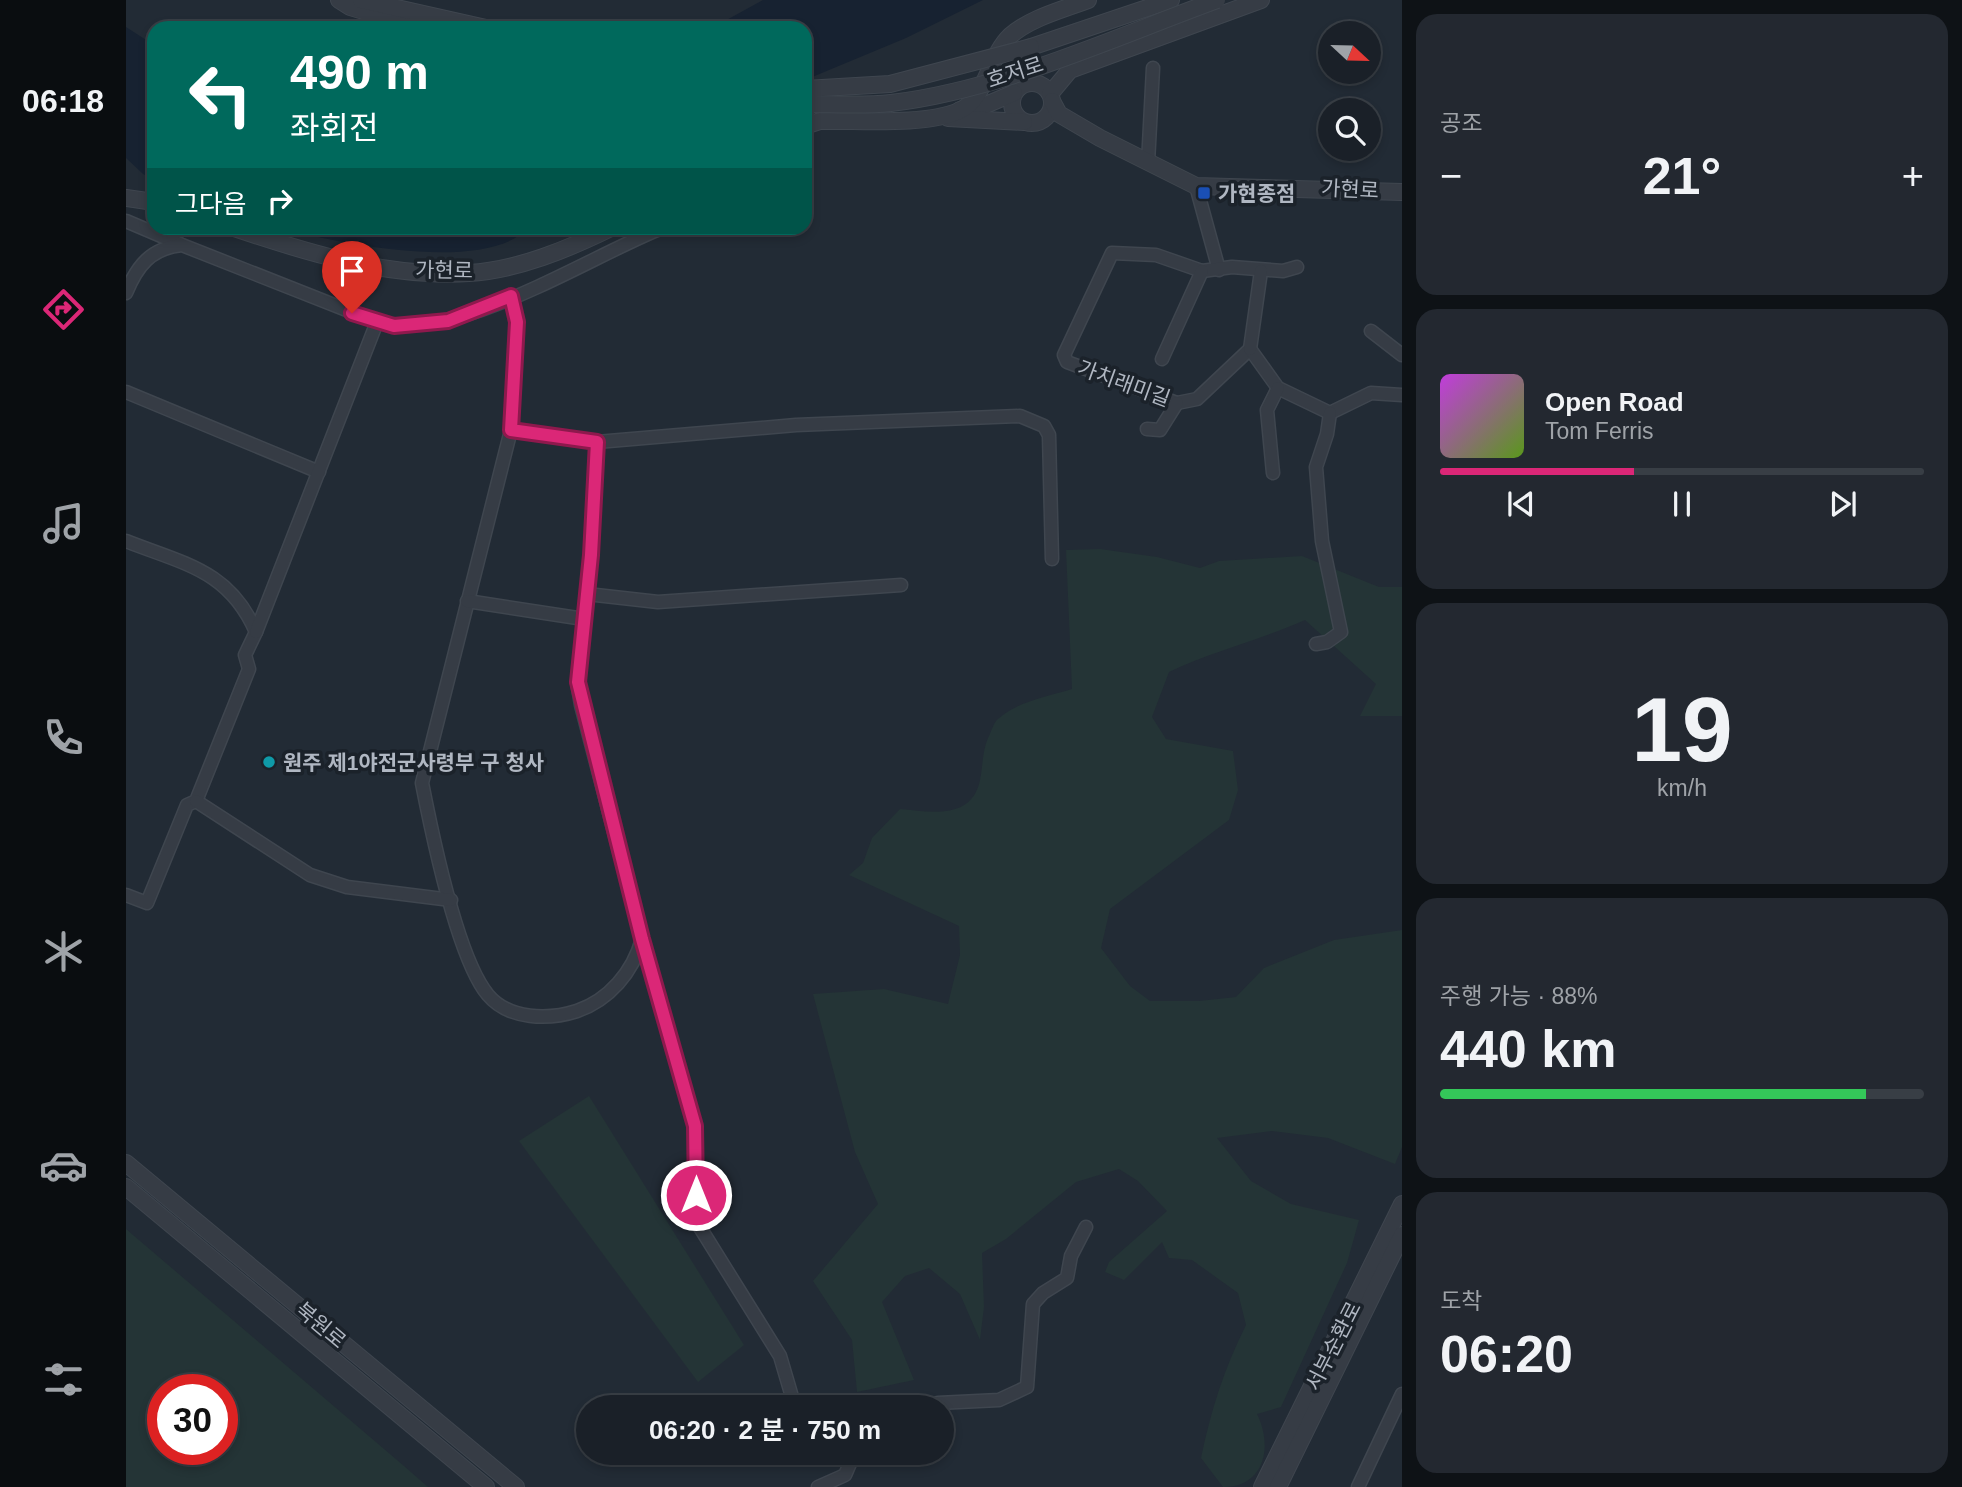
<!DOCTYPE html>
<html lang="ko">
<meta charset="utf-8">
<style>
:root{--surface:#1a2028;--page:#232830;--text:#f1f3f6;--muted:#9fa3a8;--line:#383e45;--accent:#db2777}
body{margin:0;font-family:Helvetica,"Noto Sans KR",sans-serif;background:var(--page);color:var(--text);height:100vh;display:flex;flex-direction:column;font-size:26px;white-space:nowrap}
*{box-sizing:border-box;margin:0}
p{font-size:23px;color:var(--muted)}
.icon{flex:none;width:38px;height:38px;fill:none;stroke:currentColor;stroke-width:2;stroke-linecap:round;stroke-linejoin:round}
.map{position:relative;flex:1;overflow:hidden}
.drawer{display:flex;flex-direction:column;gap:14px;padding:14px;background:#0e1216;width:560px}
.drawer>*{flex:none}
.banner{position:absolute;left:21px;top:21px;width:665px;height:214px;border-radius:21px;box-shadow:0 4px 10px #0003,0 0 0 2px var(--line);background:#00695c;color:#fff;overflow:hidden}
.needle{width:46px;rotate:112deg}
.controls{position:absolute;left:1192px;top:21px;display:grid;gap:14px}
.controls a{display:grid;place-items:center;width:63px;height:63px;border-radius:50%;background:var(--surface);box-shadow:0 4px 10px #0003,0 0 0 2px var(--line);font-size:35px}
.speed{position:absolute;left:21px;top:1374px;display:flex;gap:14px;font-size:35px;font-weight:700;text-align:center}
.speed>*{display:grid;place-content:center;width:91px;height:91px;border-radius:50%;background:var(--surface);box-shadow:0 4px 10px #0003,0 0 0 2px var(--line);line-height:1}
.speed .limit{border:10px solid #d22;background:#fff;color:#111}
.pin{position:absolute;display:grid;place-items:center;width:60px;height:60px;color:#fff;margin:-72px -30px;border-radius:50% 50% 50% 0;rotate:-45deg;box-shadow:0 0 7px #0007}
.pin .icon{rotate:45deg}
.me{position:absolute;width:77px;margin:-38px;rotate:0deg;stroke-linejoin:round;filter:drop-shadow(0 0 5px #0008)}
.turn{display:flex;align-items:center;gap:24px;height:147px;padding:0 28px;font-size:32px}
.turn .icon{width:91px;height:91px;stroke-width:2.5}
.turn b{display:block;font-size:49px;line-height:60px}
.then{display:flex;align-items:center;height:66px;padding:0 28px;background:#0003;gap:14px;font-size:26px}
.big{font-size:52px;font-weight:600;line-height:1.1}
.drawer .widget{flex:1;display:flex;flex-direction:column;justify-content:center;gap:10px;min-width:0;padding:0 24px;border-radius:21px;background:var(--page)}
.drawer .dial{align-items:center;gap:0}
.dial b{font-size:91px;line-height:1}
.song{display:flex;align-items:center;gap:21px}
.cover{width:84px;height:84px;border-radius:10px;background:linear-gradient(135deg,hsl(290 70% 55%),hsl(90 70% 35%))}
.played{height:7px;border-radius:4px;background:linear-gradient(90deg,var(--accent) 40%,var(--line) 40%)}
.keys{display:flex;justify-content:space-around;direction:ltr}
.heat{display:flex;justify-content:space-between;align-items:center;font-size:38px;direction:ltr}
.charge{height:10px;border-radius:5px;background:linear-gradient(90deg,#34c759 88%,var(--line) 0)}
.trip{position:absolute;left:450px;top:1395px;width:378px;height:70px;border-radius:35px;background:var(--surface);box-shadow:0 4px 10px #0003,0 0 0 2px var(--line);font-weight:600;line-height:70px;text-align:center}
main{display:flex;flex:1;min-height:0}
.tab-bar{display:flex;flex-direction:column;width:126px;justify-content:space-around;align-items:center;background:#0a0d10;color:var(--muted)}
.tab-bar .icon{width:49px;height:49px}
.tab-bar .active{color:var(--accent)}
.tab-bar b{font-size:32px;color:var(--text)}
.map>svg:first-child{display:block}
.green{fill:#243436;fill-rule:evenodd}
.water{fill:#172231}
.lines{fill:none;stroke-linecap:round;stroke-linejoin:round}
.minor-casing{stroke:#3f464f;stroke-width:15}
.tertiary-casing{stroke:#3f464f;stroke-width:18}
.minor{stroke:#363c45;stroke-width:12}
.tertiary{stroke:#363c45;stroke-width:16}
.tertiary-bridge-casing{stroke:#3f464f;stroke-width:18;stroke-linecap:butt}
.tertiary-bridge{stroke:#363c45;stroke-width:16}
.route-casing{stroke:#8e194d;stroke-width:18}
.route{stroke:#db2777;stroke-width:12}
.transit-dot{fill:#1a4fb4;stroke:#1b222a;stroke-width:2.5}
.culture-dot{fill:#0f9aa8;stroke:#1b222a;stroke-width:2.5}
.labels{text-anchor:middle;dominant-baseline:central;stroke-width:7;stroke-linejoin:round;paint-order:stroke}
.street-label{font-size:21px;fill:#b0b7c2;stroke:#1b222a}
.poi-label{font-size:21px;font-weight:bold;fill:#b0b7c2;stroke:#1b222a;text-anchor:start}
</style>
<main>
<nav class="tab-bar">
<b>06:18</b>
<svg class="icon active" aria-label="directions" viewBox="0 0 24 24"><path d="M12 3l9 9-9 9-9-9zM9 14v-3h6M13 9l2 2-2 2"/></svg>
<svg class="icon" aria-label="music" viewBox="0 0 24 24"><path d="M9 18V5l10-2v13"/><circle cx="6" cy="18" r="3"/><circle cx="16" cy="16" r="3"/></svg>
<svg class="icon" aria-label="phone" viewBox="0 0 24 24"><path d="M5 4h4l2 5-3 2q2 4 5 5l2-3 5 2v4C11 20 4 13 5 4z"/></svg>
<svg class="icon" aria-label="climate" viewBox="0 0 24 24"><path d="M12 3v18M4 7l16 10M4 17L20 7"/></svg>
<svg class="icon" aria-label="car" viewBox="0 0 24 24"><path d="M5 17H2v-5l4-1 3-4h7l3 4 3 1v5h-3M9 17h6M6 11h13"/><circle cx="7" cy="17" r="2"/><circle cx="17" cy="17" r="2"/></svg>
<svg class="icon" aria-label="filters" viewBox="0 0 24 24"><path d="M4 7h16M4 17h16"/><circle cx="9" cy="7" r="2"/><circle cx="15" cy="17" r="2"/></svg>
</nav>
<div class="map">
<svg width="1276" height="1487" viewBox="0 0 1276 1487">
<rect width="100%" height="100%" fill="#222b35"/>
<g class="green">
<path d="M974,549L1031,557L1074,568L1093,561L1176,556L1253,587H1276V716H1234L1250,684L1179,620C1134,640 1087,651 1043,672L1026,717L1040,739L1107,751L1112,790L1103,820L984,909L975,948L1004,986L1024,1001H1073L1110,997L1138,968L1208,940L1276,930V1147L1269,1164L1202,1138L1146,1131L1091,1138L1125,1181L1165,1204L1233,1220L1221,1263L1155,1407L1131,1414C1147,1446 1139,1487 1097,1487L1075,1458C1085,1410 1098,1369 1120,1325L1112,1293L1066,1260L1043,1258L1036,1242L998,1280L979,1272L983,1262L1041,1211L1012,1181L993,1169L950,1182L880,1239L856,1253L858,1307L854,1340L834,1294L803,1268L779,1276L756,1302L788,1380L731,1392L726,1340L687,1281L752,1204L729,1152L687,994L758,989L822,1004L834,955L833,926L723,875L737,863L746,838L774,809C805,812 846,820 854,780C857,766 856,752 862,738C865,733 867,723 872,719C890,702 923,696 946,689L940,550Z"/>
<polygon points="463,1096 618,1345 572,1382 393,1141"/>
<path d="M0,1229L278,1466L302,1487H0ZM37,1390H96V1449H37Z"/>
</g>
<g class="water">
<polygon points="637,0 857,0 780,38 679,80 679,28 586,28"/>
<polygon points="0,27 28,45 28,179 17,174 0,158"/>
<path d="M155,228H402C359,274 211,243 155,228Z"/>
</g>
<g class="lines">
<g class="minor-casing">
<g id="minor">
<polyline points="1022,163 1027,68"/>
<polyline points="1070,186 1093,270"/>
<polyline points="0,221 54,244"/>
<path d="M0,293C11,266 25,248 56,245L251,322C334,342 458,259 536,228"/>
<path d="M385,296L391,322L385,430L296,783C306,834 331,958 362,995C383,1020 423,1020 451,1011C483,1000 507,972 516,939"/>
<polyline points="1245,331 1276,355"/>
<polyline points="1124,349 1071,399 1051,403 941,362 938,355 986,253 1030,255 1076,271 1106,267 1157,271 1171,267"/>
<polyline points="1124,349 1152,388 1204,413 1245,393 1276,395"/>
<polyline points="1124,349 1135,271"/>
<polyline points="1036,359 1076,271"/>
<polyline points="0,392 193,472"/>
<polyline points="1021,429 1034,430 1051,403"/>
<polyline points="385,430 471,442 670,425 894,416 918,426 923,435 926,559"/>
<polyline points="471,442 465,555 451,682 455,705 516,939 569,1126 570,1221 654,1356 669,1407"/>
<polyline points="1147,473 1141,410 1152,388"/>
<path d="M0,541C58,564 103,570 130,632L119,655L123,669L70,801L61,805L21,903L0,895"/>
<polyline points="461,594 532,602 775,585"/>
<polyline points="341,601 458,619"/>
<polyline points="130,632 251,322"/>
<polyline points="1190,644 1201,642 1215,632 1196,541 1190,467 1201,434 1204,413"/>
<polyline points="70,801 184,875 221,887 325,900"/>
<polyline points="797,1407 812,1403 873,1400 901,1387 907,1304 917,1293 941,1278 945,1256 960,1227"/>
<polyline points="692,1487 719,1475 729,1452"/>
<polyline points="1232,1487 1276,1394"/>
</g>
</g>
<g class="tertiary-casing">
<g id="tertiary">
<polyline points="213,0 224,7 294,28"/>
<polyline points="235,0 360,28"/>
<polyline points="905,47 1045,0"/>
<circle cx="906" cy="103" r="20"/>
<polyline points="924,94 944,70 1135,0"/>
<polyline points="926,101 933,114 974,138 1070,186 1276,192"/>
<polyline points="834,110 855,107 888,93"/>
<polyline points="822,118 898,122"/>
<path d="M679,126L694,121C734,120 797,126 833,111C860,99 863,56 884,36C904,18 936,10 962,0"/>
<polyline points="0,198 28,202"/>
<path d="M108,228C182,253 263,278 343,273C392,270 442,249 485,228"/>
<polyline points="0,1163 390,1487"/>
<polyline points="0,1187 360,1487"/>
<polyline points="1136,1487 1276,1204"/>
<polyline points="1152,1487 1276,1235"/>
</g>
</g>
<use href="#minor" class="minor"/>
<use href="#tertiary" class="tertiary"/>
<g class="tertiary-bridge-casing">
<g id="tertiary-bridge">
<polyline points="679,89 764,84 905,47"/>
<path d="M679,104C707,104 737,106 765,103C875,90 987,38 1091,0"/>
</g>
</g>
<use href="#tertiary-bridge" class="tertiary-bridge"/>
</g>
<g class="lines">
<g class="route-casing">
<polyline id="route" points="226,313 268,326 322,321 385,296 391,322 385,430 471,442 465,555 452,682 516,939 569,1126 570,1195"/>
</g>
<use href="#route" class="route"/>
</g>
<rect class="transit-dot" x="1071" y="186" width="14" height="14" rx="3.5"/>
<circle class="culture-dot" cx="143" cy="762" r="7"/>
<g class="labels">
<g class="street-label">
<text transform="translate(889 72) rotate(-18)">호저로</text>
<text transform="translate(1224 189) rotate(3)">가현로</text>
<text transform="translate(318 270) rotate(1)">가현로</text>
<text transform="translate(998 383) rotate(20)">가치래미길</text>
<text transform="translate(195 1325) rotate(40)">북원로</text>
<text transform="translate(1207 1346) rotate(-63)">서부순환로</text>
</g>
<g class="poi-label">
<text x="1092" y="193">가현종점</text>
<text x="157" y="762">원주 제1야전군사령부 구 청사</text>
</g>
</g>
</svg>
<div class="controls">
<a><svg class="needle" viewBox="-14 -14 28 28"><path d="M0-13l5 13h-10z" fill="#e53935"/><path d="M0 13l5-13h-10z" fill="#9fa3a8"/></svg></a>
<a><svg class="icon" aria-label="search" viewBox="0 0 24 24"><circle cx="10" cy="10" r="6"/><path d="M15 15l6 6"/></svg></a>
</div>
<div class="speed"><div class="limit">30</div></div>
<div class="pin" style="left:226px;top:313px;background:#d93025"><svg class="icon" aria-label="arrive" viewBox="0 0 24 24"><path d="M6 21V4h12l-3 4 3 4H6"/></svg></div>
<svg class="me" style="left:570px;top:1195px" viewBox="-20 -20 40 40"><circle r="17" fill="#db2777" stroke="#fff" stroke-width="3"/><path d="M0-11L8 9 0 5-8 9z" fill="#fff"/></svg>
<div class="trip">06:20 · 2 분 · 750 m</div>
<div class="banner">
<div class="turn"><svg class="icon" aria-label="left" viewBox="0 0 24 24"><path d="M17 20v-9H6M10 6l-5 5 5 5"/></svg><div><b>490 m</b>좌회전</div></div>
<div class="then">그다음<svg class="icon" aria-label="right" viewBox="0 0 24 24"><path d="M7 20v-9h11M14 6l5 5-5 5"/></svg></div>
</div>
</div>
<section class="drawer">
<div class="widget"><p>공조</p>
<div class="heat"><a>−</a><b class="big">21°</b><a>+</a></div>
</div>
<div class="widget">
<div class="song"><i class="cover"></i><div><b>Open Road</b><p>Tom Ferris</p></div></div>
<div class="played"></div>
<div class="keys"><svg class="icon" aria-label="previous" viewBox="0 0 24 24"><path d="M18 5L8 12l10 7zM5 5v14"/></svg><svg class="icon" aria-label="pause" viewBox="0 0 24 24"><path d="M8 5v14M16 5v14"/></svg><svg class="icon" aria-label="next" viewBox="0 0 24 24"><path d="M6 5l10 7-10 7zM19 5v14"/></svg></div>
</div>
<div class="widget dial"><b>19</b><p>km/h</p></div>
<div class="widget"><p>주행 가능 · 88%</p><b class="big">440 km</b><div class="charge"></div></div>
<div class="widget"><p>도착</p><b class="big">06:20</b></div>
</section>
</main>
